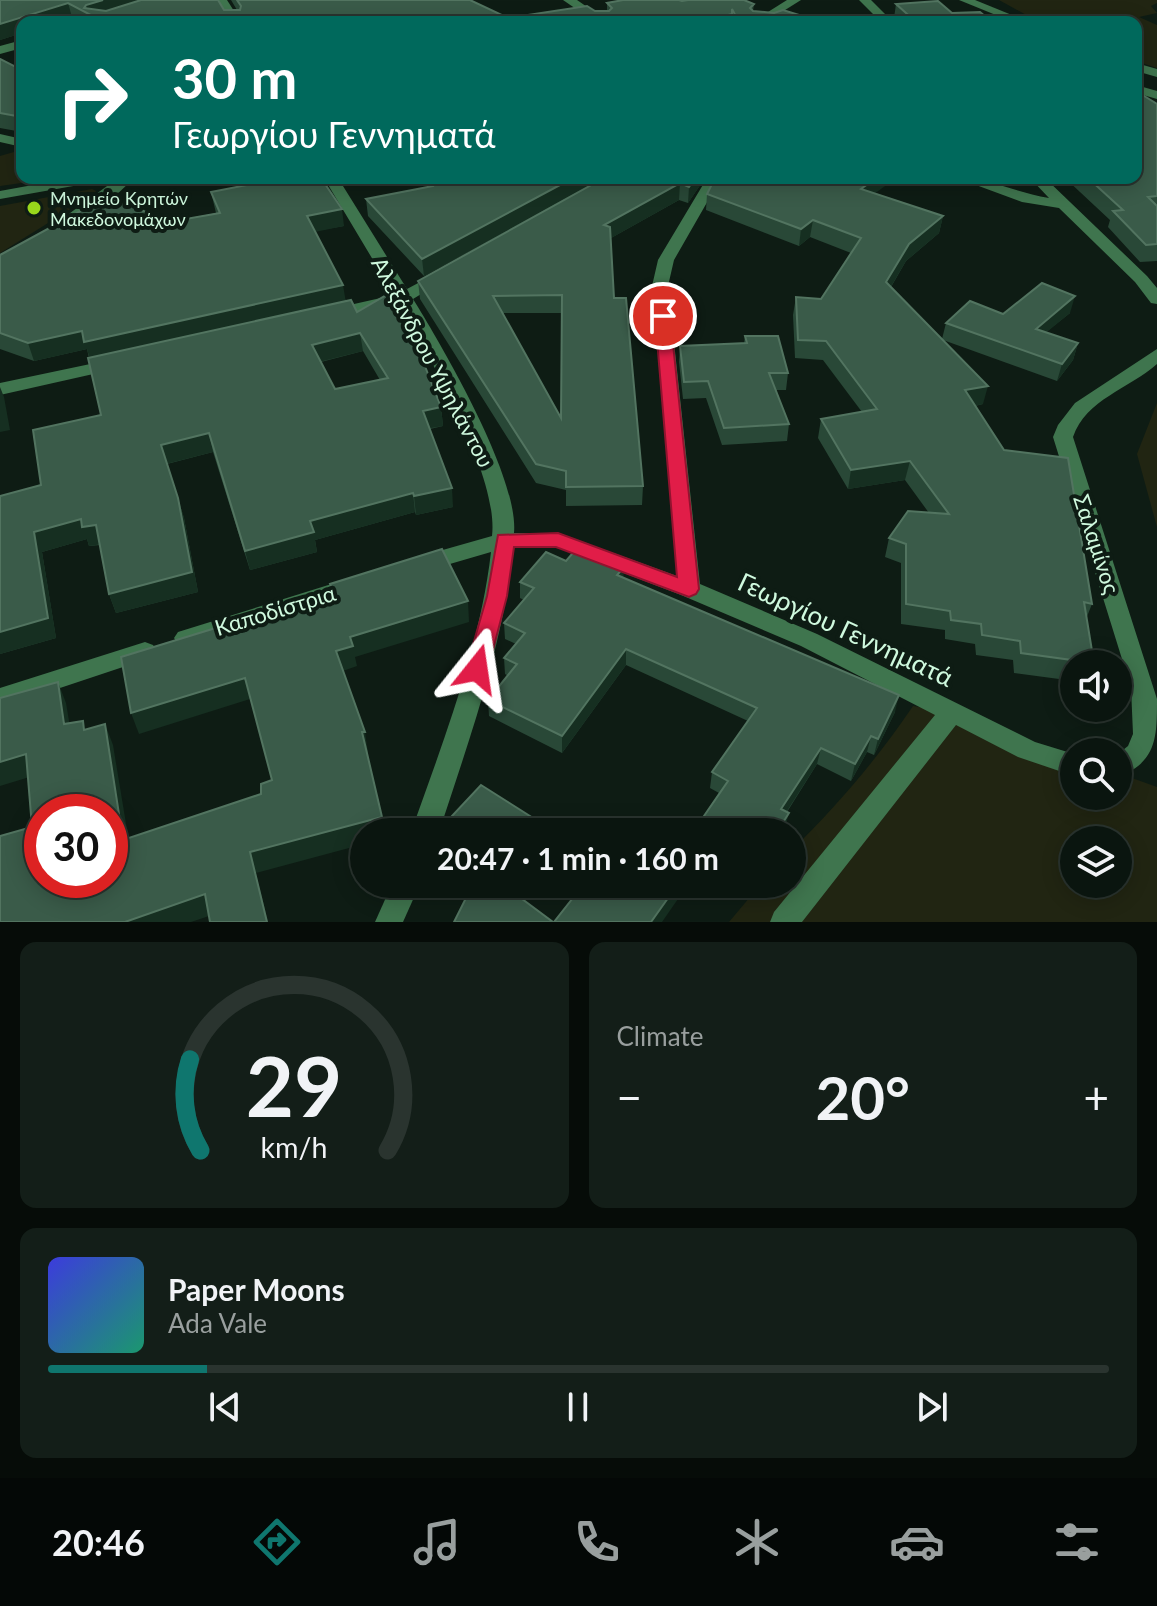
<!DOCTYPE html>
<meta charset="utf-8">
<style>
:root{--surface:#0a150f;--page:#131e18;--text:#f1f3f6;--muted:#999f9e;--line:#2a342f;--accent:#0f766e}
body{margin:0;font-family:Lato,sans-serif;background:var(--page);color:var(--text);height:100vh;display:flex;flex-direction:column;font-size:30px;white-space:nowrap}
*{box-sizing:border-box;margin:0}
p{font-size:26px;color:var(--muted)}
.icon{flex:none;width:44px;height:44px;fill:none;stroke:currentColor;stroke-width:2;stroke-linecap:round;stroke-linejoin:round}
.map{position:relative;height:922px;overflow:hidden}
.drawer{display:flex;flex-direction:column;gap:20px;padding:20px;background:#060c08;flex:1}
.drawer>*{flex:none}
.guide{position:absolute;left:16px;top:16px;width:1126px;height:168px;border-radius:16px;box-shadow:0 4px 20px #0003,0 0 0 2px var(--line);background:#00695c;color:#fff;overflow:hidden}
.fabs{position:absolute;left:1060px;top:650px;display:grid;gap:16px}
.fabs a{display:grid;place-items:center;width:72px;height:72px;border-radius:50%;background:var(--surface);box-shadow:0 4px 20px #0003,0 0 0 2px var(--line);font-size:40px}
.speed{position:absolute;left:24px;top:794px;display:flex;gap:16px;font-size:40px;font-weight:700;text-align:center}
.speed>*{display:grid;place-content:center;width:104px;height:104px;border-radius:50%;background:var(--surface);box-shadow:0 4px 20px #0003,0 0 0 2px var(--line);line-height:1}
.speed .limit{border:12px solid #d22;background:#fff;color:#111}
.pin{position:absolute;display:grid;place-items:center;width:68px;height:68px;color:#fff;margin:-34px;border:4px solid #fff;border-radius:50%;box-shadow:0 2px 8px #0007}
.me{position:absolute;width:88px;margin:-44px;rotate:15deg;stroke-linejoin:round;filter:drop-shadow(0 0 6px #0008)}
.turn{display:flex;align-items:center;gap:28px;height:168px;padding:0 24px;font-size:36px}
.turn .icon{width:104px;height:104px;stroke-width:2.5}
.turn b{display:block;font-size:56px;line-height:68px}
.big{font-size:60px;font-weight:700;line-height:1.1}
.drawer .card{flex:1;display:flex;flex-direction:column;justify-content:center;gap:12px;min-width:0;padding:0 28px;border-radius:16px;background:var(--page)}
.drawer .dial{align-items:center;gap:0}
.dial svg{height:208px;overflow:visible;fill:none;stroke:var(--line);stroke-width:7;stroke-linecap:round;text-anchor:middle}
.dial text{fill:var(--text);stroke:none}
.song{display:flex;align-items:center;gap:24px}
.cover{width:96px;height:96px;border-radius:12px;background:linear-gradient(135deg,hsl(240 70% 55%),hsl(160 70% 35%))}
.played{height:8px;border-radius:4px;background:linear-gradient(90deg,var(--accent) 15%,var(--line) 15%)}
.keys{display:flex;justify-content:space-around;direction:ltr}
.heat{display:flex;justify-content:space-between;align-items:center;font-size:44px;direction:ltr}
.drawer .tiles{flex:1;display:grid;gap:20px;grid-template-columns:1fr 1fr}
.card:last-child{grid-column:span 2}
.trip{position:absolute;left:350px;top:818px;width:456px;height:80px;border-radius:40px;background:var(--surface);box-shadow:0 4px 20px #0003,0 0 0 2px var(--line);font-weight:700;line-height:80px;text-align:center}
.dock{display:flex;height:128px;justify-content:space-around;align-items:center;background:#040806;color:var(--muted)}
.dock .icon{width:56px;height:56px}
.dock .current{color:var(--accent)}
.dock b{font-size:36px;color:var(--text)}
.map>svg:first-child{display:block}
.green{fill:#212512;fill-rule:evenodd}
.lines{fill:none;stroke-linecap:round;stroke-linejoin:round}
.minor{fill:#3f754e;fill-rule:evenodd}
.wall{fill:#294837;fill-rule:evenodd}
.shaded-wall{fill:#162f21}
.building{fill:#3a5b49;stroke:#527460;stroke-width:2;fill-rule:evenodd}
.route{fill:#e11d48;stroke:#92132f;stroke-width:2}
.poi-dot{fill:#99d81c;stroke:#0e1c14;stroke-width:3}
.labels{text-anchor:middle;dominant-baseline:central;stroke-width:8;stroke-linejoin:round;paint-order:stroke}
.far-poi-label{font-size:18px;fill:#cff9de;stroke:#0e1c14;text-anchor:start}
.street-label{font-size:22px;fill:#cff9de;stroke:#0e1c14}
.near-street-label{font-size:26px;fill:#cff9de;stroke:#0e1c14}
</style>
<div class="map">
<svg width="1157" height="922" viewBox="0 0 1157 922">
<rect width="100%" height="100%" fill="#0e1c14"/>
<g class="green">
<polygon points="999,0 1157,0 1157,3 1151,6 1157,13 1139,17 1157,25 1157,68 1136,61 1136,22 1039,22"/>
<polygon points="14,152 22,152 22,178 56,178 0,186 0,156"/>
<polygon points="92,189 96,191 93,195 0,253 0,206"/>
<polygon points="1157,403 1157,527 1137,454"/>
<path d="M913,706L952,712L1074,757V796H1118V773L1157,787V922H729L761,884H792V850C838,805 877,759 913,706ZM1074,840H1118V884H1074Z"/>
</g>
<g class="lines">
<g class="minor">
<polygon points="215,0 227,0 241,22 229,22"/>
<polygon points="563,0 577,0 609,22 595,22"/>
<polygon points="787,0 801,0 766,22 752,22"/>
<polygon points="859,0 871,0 893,22 881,22"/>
<polygon points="959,0 975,0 1029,22 1013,22"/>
<polygon points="22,40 22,48 0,54 0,46"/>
<polygon points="1136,63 1157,69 1157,77 1136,71"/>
<polygon points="1136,85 1157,91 1157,99 1136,93"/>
<polygon points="0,134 22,139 22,147 0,142"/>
<polygon points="71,178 103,178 96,182 0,199 0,191"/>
<path d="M118,178H133C122,192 83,225 66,222V216Z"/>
<path d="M324,178H338L407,289L435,274H447L449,277L413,299C444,349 519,478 514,533H558L677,576L652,286L658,260L707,178H721L674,260L668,286L700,584L817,634L1035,742L1074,754V776L1018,757L956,725L802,922H770L774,912L935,715L801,646L681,595L556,547H513C504,644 469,740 439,832H411C443,742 480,647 491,552L419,573L411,571L408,565L411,559L492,536C499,476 430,358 399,304L329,320L320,315L323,311L394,295Z"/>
<path d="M957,178C989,178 1017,193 1049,198L1030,178H1045L1147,276L1157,288V304L1151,303L1135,282L1059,208L1022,202Z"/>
<path d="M1157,349V364C1129,389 1086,399 1073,437L1157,699C1157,737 1157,762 1118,777V754L1128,746L1133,734L1131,688L1053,437L1058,425L1075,403Z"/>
<polygon points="114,359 123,364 120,368 0,395 0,383"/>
<polygon points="354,577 362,579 365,585 362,591 186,647 178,644 174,638 178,632"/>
<polygon points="145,642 153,645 157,651 153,657 0,708 0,688"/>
<polygon points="392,884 420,884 403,922 375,922"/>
</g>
</g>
<g class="wall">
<polygon points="0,0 237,10 231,0 470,0 508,18 607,11 607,3 682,1 754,4 753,11 822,22 82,22 72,17 22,22 22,33 0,40"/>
<polygon points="896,4 952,13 992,22 898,22 894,18"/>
<polygon points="0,59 22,70 22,132 0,128"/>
<polygon points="1157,104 1157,261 1140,262 1108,227 1110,220 1065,178 1136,178"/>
<path d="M258,178H321L344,226L315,231L346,301L357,312L441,407L443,426L430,429L453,507L416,515L415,512L315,540L317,552L250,570L213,452L167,464L184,518L198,592L116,613L109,594L100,545L89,546L87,539L42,552L56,638L0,654V496L41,485L101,415L87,349L34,361L0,349V255L216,213L211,192L261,183ZM363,351L380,380L335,389L321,362Z"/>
<polygon points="424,178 603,178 424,276 368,216 366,199 428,187"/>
<path d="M604,178H705L688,203L679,200L611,238L614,298L643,486L642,505L566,506V490L536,483L420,299L418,281ZM503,313H561V418Z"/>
<polygon points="875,193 943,216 939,233 906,261 891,287 942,339 946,323 1003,314 1070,313 1046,332 1078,343 1073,360 1057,381 943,340 983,404 975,406 1092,604 1086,619 1094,663 1074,664 1074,681 1014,673 1013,660 976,655 975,644 945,639 945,630 901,624 901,563 885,557 889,538 929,513 905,480 848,489 818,438 821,419 862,412 823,360 795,358 793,315 796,297 821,299 851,253 810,237 799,246 706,210 707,194"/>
<polygon points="745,336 788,373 786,390 776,390 789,424 787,441 722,445 706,398 683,399 679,362 680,346 744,343"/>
<polygon points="566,561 623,577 895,712 874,755 867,752 851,781 817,764 787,812 786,830 784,832 693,832 719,793 710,788 712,772 748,721 626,665 562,753 489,716 488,700 508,676 505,674 504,658 516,644 505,639 504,623 524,600 520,598 520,582"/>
</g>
<g class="shaded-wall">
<polygon points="103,0 150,0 95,17 89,14 86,5"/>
<polygon points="68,3 72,17 56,22 22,22 22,33 0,40 0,24"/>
<polygon points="732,9 731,22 701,22"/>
<polygon points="573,178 603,178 424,276 422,259"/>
<polygon points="695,178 705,178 688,203 689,187"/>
<polygon points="876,178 896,178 859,205 861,189"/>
<polygon points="680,183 679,200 604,242 604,225"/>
<polygon points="342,209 344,226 310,233 307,216"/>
<polygon points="943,216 939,233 906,261 883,300 886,282 909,244"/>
<polygon points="813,220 810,237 799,246 801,229"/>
<polygon points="343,285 346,303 90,360 87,349 34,361 28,343 82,331"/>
<polygon points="1075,296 1070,313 1031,345 1036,329"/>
<polygon points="360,333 363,351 315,363 312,345"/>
<polygon points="1078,343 1073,360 1057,381 1062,364"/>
<polygon points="988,386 983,404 960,409 965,390"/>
<polygon points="0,387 4,397 10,430 0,432"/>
<polygon points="441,407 443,426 425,429 423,411"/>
<polygon points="209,433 213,452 166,464 161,445"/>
<polygon points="910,461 905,480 848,489 851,470"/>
<polygon points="452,488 453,507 416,515 414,496"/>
<polygon points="413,493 415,512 315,540 317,552 250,570 245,551 310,521"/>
<polygon points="178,498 184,518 198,592 116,613 109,594"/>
<polygon points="81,519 96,525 102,544 89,546 87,539 42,552 56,638 0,654 0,632 34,532"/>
<polygon points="624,567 623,583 617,575"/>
<polygon points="468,601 469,622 355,657 357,666 340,672 336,651 350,637"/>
<polygon points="626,649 626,665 562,753 562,736"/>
<polygon points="245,678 250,699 139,734 131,713"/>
<polygon points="58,682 66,703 73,745 64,724"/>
<polygon points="899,695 895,712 874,755 878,739"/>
<polygon points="105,724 113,745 132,860 123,840"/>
<polygon points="362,732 365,732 368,753 366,753"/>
<polygon points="871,736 867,752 851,781 855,764"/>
<polygon points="821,748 817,764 778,825 781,809"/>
<polygon points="26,754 36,775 0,786 0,762"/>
<polygon points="789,813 784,832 777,832"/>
<polygon points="382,817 385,832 364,832 364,844 256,873 268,922 267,922 250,852"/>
<polygon points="678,884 681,884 680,896 662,922 651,922"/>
<polygon points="205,894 212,915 191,922 125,922"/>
</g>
<g class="building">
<polygon points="0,0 103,0 86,5 84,8 106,11 141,0 218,0 224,10 240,10 241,6 237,0 470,0 508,18 587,6 595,11 609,11 612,8 607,3 623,0 679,0 682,1 688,0 744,0 754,4 750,8 753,11 774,13 783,10 822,22 739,22 732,9 732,14 701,22 104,22 68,3 0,24"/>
<polygon points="938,1 952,13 980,12 992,22 916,22 896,4"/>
<polygon points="0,59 22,70 22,117 0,113"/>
<polygon points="1136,91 1157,104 1157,196 1148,197 1157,206 1157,244 1146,245 1113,211 1123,210 1088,178 1136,178"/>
<polygon points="265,178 321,178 342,209 307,216 343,285 84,342 82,331 28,343 0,333 0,255 106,197 157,216 165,215 169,222 220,213 211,192 267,181"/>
<polygon points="430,178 573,178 422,259 366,199 433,186"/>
<path d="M604,178H695L689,187L680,183L604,225L610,227L614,298H626L643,486L566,487V471L536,464L418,281ZM562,295V298L561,418L493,296Z"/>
<polygon points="715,178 876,178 861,189 943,216 909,244 886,282 988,386 965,390 1004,450 1068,458 1092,604 1084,602 1094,663 1021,653 1020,641 982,635 981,624 951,620 950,611 906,604 906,544 889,538 908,511 949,514 910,461 851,470 821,419 877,409 826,341 798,340 796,297 821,299 861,238 813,220 801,229 707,194"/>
<polygon points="1042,283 1075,296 1036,329 1078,343 1062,364 946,323 970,301 1003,314"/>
<path d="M395,290L441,407L423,411L452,488L414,496L413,493L310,521L314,532L245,551L209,433L161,445L178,498L192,572L109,594L96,525L82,527L81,519L34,532L48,618L0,632V496L41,485L33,430L101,415L88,358L351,300L357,312ZM360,333L388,378L335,389L312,345Z"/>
<polygon points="745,336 778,336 788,373 769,373 789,424 724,428 708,381 684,382 680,346 747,343"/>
<polygon points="578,547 624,567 617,575 899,695 878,739 871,736 855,764 821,748 781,809 789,813 777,832 693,832 728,781 712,772 757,708 626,649 562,736 488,700 517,664 504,658 525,633 504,623 534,588 520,582 546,552 566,561"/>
<path d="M442,549L468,601L350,637L353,646L336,651L365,732H362L382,817L250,852L267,922H210L205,894L125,922H0V836L32,827L26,754L0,762V698L58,682L64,724L83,721L84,730L105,724L123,840L261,794V784L272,780L245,678L131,713L121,657L333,592L330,584ZM42,812H110V880H42Z"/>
<polygon points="481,785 544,825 538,832 437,832"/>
<polygon points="473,884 502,884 553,922 454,922"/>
<polygon points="584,884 678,884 651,922 554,922"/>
</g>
<polygon class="route" points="663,311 670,316 699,589 696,594 689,597 556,547 514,547 507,596 488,669 485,675 477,677 470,675 466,669 487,596 498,535 558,533 677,577 655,316"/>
<circle class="poi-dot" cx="34" cy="208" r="8"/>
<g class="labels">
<g class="far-poi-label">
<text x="50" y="198">Μνημείο Κρητών<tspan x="50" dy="21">Μακεδονομάχων</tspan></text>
</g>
<g class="street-label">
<text transform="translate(433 362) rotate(62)">Αλεξάνδρου Υψηλάντου</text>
<text transform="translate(1097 544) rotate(72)">Σαλαμίνος</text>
<text transform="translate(275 610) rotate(-17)">Καποδίστρια</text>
</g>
<g class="near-street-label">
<text transform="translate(846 629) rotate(25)">Γεωργίου Γεννηματά</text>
</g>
</g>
</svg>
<div class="fabs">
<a><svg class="icon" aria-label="sound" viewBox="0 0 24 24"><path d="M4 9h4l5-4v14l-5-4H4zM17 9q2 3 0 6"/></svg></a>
<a><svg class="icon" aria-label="search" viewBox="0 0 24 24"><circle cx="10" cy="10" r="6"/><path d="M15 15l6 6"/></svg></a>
<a><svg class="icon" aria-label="layers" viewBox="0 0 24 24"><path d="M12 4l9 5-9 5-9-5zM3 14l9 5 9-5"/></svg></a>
</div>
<div class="speed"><div class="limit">30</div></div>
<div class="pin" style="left:663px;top:316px;background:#d93025"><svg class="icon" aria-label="arrive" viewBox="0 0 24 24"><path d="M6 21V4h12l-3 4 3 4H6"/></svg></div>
<svg class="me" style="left:477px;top:669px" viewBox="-20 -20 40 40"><path d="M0-17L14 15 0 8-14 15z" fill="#e11d48" stroke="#fff" stroke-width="4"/></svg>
<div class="trip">20:47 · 1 min · 160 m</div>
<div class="guide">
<div class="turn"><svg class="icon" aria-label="right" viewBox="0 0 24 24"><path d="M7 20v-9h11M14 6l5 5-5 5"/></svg><div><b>30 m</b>Γεωργίου Γεννηματά</div></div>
</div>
</div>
<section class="drawer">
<div class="tiles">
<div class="card dial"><svg viewBox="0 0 100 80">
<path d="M14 69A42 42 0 1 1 86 69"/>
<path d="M14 69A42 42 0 0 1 10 34" stroke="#0f766e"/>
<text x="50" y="56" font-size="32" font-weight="700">29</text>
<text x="50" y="72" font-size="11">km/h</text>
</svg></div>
<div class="card"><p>Climate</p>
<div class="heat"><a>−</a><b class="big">20°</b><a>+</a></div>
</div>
<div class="card">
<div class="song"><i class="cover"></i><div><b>Paper Moons</b><p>Ada Vale</p></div></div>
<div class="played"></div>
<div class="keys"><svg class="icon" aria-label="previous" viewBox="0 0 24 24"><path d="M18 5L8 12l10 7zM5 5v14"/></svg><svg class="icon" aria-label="pause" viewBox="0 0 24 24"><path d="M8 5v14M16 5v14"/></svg><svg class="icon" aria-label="next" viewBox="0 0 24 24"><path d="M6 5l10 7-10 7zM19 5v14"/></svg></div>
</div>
</div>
</section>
<nav class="dock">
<b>20:46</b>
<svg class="icon current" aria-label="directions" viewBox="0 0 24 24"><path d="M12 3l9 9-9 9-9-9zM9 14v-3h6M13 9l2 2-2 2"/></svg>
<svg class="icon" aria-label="music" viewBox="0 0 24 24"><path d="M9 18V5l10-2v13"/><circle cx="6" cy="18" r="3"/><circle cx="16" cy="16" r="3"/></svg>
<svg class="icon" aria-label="phone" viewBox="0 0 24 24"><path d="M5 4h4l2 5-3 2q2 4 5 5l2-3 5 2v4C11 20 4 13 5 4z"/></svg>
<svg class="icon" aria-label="climate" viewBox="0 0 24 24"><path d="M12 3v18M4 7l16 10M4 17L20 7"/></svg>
<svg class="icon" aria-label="car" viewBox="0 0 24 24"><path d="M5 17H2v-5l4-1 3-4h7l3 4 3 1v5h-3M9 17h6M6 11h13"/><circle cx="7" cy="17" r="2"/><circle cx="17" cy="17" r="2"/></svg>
<svg class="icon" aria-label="filters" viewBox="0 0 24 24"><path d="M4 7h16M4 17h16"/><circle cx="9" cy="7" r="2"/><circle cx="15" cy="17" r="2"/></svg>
</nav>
